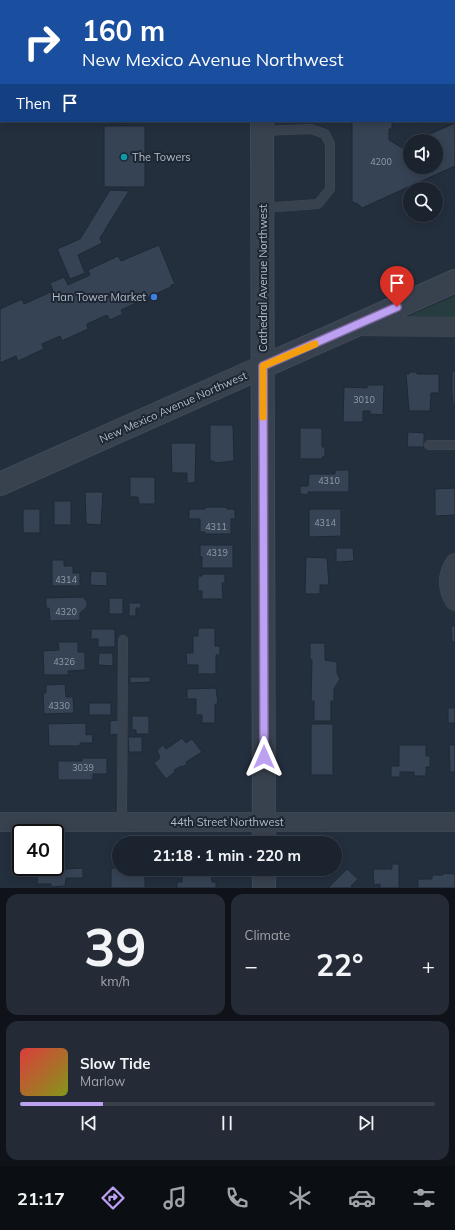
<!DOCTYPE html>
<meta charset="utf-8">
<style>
:root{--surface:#1b232e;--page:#242b36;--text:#f1f3f6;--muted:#a0a4aa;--line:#39404a;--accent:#bca0f2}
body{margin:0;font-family:Mulish,sans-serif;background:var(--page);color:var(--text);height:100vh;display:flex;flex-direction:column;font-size:15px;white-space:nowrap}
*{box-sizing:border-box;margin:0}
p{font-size:13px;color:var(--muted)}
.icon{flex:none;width:22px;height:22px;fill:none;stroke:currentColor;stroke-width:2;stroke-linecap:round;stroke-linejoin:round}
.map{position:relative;height:888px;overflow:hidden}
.details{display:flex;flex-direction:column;gap:6px;padding:6px;background:#0f1319;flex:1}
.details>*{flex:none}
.hud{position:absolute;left:0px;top:0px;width:455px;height:122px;box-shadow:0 2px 10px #0003,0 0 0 1px var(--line);background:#1a4fa0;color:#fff;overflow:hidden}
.buttons{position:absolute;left:403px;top:134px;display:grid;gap:8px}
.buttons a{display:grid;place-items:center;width:40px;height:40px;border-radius:50%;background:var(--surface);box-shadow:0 2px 10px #0003,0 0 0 1px var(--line);font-size:20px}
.speed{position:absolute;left:12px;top:824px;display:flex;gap:8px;font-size:20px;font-weight:700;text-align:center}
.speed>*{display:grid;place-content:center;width:52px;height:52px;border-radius:50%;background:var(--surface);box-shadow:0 2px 10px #0003,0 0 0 1px var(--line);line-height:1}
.speed .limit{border:2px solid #111;border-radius:6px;background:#fff;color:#111}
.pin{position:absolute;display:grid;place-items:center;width:34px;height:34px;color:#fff;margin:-41px -17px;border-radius:50% 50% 50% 0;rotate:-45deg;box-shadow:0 0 4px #0007}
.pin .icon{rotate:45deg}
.me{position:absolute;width:44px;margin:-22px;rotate:0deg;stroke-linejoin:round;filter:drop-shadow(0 0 3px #0008)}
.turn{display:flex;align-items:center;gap:14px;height:84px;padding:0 16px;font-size:18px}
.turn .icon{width:52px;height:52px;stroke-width:2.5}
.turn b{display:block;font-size:28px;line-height:34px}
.then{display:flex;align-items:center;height:38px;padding:0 16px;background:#0003;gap:8px;font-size:15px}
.big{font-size:30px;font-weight:700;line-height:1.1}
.details .tile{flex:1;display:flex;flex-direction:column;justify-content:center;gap:6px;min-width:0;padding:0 14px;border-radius:12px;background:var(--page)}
.details .dial{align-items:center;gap:0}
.dial b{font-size:52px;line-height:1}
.song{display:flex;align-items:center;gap:12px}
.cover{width:48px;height:48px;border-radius:6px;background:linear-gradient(135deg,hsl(0 70% 55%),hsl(70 70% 35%))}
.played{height:4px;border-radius:2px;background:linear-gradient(90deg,var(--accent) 20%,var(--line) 20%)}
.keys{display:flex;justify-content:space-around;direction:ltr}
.heat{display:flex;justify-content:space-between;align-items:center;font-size:22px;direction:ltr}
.details .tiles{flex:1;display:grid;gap:6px;grid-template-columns:1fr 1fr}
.tile:last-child{grid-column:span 2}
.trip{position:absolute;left:112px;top:836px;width:230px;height:40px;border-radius:20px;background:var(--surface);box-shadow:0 2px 10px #0003,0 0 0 1px var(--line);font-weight:700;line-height:40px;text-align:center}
.dock{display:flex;height:64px;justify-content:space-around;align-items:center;background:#0b0e12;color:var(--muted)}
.dock .icon{width:28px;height:28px}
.dock .active{color:var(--accent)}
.dock b{font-size:18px;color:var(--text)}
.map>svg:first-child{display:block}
.green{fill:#263c3f}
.building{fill:#364354;stroke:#1f2835}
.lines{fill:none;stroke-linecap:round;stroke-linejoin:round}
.service-casing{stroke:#414a57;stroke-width:10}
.minor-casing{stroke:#414a57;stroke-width:20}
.tertiary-casing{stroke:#414a57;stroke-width:24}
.service{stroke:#38414e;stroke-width:9}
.minor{stroke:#38414e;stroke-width:19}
.tertiary{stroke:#38414e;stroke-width:22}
.route-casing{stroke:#7a689d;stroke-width:10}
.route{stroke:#bca0f2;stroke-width:7}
.slow{stroke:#f59e0b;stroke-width:7}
.culture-dot{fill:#0f9aa8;stroke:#1d2633;stroke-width:1.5}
.shop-dot{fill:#3f7fe0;stroke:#1d2633;stroke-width:1.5}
.labels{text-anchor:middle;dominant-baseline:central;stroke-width:4;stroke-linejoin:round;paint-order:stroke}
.number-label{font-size:9px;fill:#929caa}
.poi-label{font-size:11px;fill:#b4bcc9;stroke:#1d2633;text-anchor:start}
.street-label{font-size:11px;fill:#b4bcc9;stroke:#1d2633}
</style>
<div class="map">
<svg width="455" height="888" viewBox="0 0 455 888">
<rect width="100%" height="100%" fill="#242f3e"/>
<polygon class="green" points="455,296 455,322 408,318 409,316"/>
<g class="building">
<polygon points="54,0 131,0 130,1"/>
<polygon points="109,121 128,121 128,123 111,124"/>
<polygon points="352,121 392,121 392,129 389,129 389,140 404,149 410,146 410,167 436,167 436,141 414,141 455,123 455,166 362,208 358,204 352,202"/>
<rect x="104" y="126" width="41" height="61"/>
<polygon points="110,190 129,191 100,238 102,243 78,255 85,273 70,279 57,249 80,239"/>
<polygon points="159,245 175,284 171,285 171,287 121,310 123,314 110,320 107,315 87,324 88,329 62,341 60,336 42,344 44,349 18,361 16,356 0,363 0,309 22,299 24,304 53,291 50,283 64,277 68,285 90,275 88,270 118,256 121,261"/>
<polygon points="452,371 455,371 455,405 453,405 452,394"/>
<polygon points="409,372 417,372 417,374 439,374 439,393 431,393 430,411 409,411 406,374 409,374"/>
<polygon points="367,385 384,385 383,415 370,414 370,411 363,411 363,422 343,422 344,387 367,388"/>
<polygon points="210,425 233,425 234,461 214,463 214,461 210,461"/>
<polygon points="300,428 322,428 322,447 325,447 325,457 322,457 322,459 300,459"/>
<polygon points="408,432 424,433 424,447 407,447"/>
<polygon points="171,443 196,443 195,483 187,483 187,473 172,473"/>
<polygon points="335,470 349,470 349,492 308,492 308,495 300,494 300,486 308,486 309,474 335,474"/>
<polygon points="130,477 155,477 155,504 139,504 138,497 130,497"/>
<polygon points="455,488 455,515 435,516 435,489"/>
<polygon points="85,492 103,492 101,525 86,524"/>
<rect x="54" y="501" width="17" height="24"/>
<polygon points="205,507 227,507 227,509 235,509 235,519 231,519 231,534 205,534 205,532 200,532 200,519 189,519 189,509 205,509"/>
<rect x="23" y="509" width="17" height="24"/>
<polygon points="309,509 341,509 341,536 309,537"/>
<polygon points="200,545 233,545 233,568 202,568 202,557 200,557"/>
<polygon points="336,548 353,548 354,561 336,562"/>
<polygon points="306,557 327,558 329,585 320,585 320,594 305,594"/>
<polygon points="52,560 64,560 64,566 73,566 73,573 80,573 80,586 52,586"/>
<polygon points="91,571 107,572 107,586 90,585"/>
<polygon points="202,574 225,574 225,583 222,583 223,599 202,599 202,591 198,591 198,576 202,576"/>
<polygon points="83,597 87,602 87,607 80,613 80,620 50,621 49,608 46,608 46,598"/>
<rect x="109" y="598" width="14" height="16"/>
<polygon points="129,603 141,603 141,608 136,608 136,616 129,616"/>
<polygon points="451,626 455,626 455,642 452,642"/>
<polygon points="198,628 215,628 215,646 220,646 220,655 216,655 216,674 198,674 198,665 187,665 186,653 193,653 193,636 198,636"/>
<polygon points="91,629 115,629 115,647 98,647 98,639 91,639"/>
<polygon points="58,642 78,642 78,652 85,652 85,670 68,671 69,675 44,675 43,651 59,650"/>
<polygon points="310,643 325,643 325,660 337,662 337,673 340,679 334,689 334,701 331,701 331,721 314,721 314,701 311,701 312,660 310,660"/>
<polygon points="99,653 113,653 113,666 98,665"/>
<polygon points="130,677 150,677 151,682 130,683"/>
<polygon points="65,684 66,697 73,697 74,713 44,714 43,693 46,693 46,685"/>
<polygon points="216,688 218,704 215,704 215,723 202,723 202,715 196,715 196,699 187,699 187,689"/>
<rect x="89" y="703" width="22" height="12"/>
<rect x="448" y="708" width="7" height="15"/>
<polygon points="132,716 149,716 149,734 136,734 136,730 132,730"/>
<polygon points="118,720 119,734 110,735 110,721"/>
<polygon points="86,723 86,735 92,734 93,743 80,743 80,746 49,746 48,724"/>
<rect x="311" y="724" width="22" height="51"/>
<polygon points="128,737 142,737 142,752 129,752"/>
<polygon points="182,738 186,743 192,739 202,752 186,762 187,764 182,767 181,766 174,770 175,772 166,779 154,763 160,758 157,750 163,745 166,749"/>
<polygon points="399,745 426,745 426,756 430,756 430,767 426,767 426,776 414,776 414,772 400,772 400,777 391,777 391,766 399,766"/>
<polygon points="449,745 455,745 455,772 450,772"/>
<polygon points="82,758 107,758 107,774 93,774 93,780 58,780 58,761 82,761"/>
<polygon points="63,863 65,869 83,868 83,878 66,878 65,886 51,887 51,884 37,884 37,868 56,868 56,864"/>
<polygon points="392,864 399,864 399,888 380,888 380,884 374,885 373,869 392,869"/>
<polygon points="111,868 145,869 145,888 111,888"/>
<polygon points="182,869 211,869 212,882 216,882 216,888 177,888 177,882 182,882"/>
<polygon points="347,869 358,879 351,886 353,888 328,888"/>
<polygon points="443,873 455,874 455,888 418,888 418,879 432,879 432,875 443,875"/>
</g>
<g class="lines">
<g class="service-casing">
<g id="service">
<polyline points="191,0 192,1"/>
<polyline points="454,63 455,63"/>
<polyline points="262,131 311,129 325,134 330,144 330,189 318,204 262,208"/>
<polyline points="429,445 455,445"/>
<polyline points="122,822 123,640"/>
</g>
</g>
<g class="minor-casing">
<g id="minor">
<polyline points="355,326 455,327"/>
<path d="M455,563C447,575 447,589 455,601"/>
<polyline points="0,822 455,822"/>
</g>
</g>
<g class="tertiary-casing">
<g id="tertiary">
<polyline points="261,0 261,1"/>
<polyline points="262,121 264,843"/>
<polyline points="0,484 455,281"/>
<polyline points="264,869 264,888"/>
</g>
</g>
<use href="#service" class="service"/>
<use href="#minor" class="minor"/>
<use href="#tertiary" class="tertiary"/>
</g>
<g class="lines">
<g class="route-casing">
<polyline id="route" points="264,757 263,366 397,307"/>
</g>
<use href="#route" class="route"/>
<polyline class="slow" points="263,417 263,366 315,344"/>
</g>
<circle class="culture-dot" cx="124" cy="157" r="4"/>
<circle class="shop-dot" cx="154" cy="297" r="4"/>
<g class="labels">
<g class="number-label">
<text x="381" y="161">4200</text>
<text x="364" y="399">3010</text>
<text x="329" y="480">4310</text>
<text x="325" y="522">4314</text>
<text x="216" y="526">4311</text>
<text x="217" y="552">4319</text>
<text x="66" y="579">4314</text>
<text x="66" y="611">4320</text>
<text x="64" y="661">4326</text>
<text x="59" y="705">4330</text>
<text x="83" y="767">3039</text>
</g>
<g class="poi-label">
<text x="132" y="157">The Towers</text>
<text x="146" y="297" text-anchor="end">Han Tower Market</text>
</g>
<g class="street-label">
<text transform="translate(263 278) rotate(-90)">Cathedral Avenue Northwest</text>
<text transform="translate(173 407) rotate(-24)">New Mexico Avenue Northwest</text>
<text x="227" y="822">44th Street Northwest</text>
</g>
</g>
</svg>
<div class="buttons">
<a><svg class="icon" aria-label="sound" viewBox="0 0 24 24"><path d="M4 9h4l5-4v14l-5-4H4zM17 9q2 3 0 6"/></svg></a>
<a><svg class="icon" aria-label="search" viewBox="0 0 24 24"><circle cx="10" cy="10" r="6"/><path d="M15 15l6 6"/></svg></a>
</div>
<div class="speed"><div class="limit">40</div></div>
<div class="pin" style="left:397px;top:307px;background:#d93025"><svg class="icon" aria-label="arrive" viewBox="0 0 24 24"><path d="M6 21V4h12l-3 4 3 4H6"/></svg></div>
<svg class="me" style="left:264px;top:757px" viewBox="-20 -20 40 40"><path d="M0-17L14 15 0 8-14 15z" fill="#bca0f2" stroke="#fff" stroke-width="4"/></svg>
<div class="trip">21:18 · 1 min · 220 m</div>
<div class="hud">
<div class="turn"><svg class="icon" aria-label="right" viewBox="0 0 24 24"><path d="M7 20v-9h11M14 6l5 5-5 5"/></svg><div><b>160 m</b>New Mexico Avenue Northwest</div></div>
<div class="then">Then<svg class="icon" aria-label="arrive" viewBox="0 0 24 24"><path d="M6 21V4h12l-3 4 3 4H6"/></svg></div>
</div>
</div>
<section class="details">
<div class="tiles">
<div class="tile dial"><b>39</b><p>km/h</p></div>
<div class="tile"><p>Climate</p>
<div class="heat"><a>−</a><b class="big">22°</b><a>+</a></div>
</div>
<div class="tile">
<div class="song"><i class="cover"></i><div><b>Slow Tide</b><p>Marlow</p></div></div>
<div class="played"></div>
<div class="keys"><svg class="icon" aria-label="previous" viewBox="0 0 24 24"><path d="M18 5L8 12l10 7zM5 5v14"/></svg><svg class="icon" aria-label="pause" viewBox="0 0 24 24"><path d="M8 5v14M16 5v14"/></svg><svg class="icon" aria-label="next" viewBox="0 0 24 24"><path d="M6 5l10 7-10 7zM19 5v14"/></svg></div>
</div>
</div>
</section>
<nav class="dock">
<b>21:17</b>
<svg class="icon active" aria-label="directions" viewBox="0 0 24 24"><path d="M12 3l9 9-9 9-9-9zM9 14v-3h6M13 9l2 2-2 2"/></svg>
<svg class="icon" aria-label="music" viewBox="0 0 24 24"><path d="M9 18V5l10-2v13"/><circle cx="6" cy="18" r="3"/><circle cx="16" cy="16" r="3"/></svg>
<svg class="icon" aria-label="phone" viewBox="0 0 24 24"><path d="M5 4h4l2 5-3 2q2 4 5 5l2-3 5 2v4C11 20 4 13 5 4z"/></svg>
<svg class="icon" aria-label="climate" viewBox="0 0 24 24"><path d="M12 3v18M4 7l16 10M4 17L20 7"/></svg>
<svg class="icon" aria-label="car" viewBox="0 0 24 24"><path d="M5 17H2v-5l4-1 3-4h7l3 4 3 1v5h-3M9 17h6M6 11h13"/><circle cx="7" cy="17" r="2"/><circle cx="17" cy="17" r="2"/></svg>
<svg class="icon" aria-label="filters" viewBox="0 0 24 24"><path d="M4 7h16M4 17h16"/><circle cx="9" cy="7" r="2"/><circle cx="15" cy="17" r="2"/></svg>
</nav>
